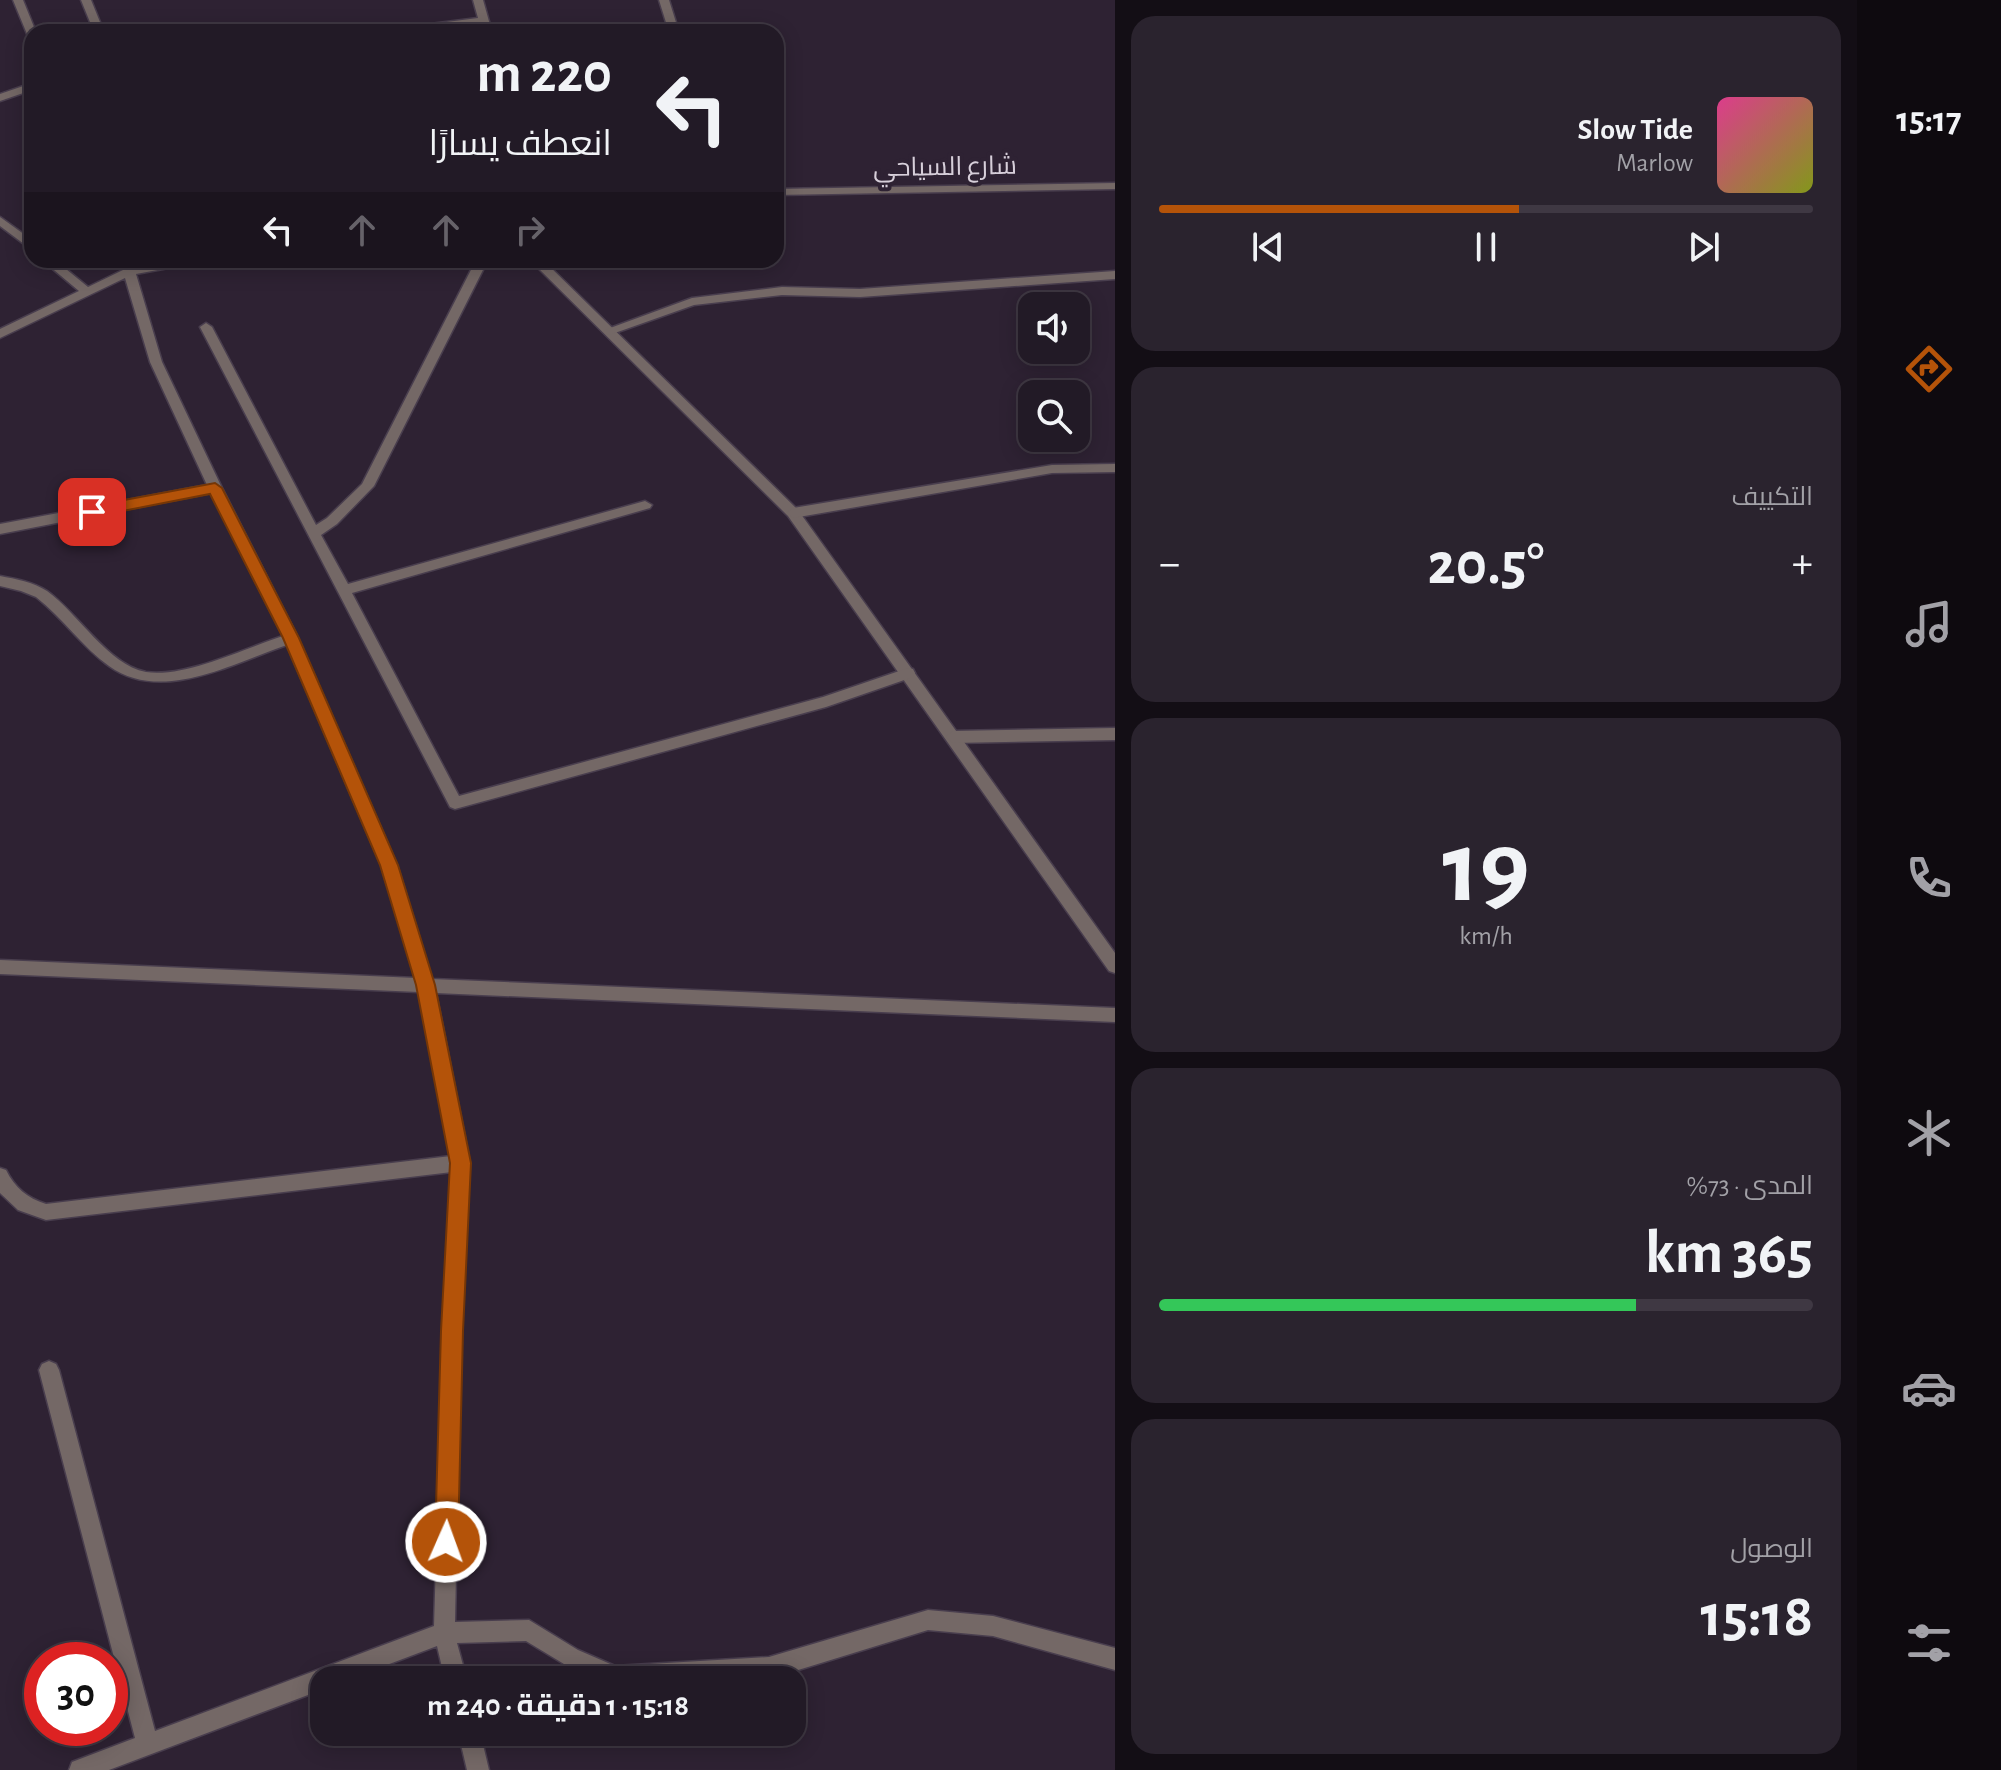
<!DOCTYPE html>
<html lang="ar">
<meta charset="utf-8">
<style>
:root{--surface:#221a26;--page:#2a232e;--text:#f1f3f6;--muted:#a2a1a7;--line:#3f3843;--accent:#b45309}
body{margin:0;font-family:"Alegreya Sans",Cairo,sans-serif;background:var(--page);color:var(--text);direction:rtl;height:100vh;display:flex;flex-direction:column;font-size:30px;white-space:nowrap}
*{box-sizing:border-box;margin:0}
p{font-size:26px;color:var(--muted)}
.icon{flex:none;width:44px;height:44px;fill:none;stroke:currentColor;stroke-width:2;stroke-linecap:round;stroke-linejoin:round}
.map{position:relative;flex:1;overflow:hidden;direction:ltr}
.sheet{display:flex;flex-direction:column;gap:16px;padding:16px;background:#130e15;width:742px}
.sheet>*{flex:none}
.hud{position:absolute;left:24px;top:24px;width:760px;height:244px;border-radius:24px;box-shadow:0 4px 20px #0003,0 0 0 2px var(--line);direction:rtl;background:#221a26;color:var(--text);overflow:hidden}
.buttons{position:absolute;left:1018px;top:292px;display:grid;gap:16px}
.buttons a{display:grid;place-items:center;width:72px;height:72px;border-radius:16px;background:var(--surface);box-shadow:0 4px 20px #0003,0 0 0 2px var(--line);font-size:40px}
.speed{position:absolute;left:24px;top:1642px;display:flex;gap:16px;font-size:40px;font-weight:700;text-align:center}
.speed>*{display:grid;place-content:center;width:104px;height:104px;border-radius:50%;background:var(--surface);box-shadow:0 4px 20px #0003,0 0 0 2px var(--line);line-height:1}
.speed .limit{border:12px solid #d22;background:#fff;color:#111}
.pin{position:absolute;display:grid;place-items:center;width:68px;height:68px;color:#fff;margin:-34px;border-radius:16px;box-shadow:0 4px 12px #0006}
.me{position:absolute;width:88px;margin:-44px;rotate:2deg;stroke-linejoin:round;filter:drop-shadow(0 0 6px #0008)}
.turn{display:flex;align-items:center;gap:28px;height:168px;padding:0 40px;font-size:36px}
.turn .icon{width:104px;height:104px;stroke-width:2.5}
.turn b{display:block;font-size:56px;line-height:68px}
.lanes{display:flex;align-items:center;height:76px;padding:0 40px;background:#0003;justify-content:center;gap:40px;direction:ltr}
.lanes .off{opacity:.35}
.big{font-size:60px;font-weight:700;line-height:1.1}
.sheet .widget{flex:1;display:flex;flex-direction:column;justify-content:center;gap:12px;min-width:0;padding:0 28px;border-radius:24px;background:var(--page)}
.sheet .dial{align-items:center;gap:0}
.dial b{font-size:104px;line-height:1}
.song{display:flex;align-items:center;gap:24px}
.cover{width:96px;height:96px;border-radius:12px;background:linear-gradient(135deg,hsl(330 70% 55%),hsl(70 70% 35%))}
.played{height:8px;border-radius:4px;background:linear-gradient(90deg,var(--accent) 55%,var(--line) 55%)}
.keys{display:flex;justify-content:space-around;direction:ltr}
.heat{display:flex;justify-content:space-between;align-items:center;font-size:44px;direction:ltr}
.charge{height:12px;border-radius:6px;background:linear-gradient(90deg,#34c759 73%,var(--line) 0)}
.trip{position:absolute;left:310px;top:1666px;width:496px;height:80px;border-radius:24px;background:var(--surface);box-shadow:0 4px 20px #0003,0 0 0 2px var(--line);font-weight:700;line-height:80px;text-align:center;direction:rtl}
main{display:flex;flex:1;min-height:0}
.menu{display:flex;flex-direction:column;width:144px;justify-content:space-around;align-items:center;background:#0e0a0f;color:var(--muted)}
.menu .icon{width:56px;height:56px}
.menu .on{color:var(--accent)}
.menu b{font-size:36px;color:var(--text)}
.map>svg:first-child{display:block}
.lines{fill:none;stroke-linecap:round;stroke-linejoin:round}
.lane-casing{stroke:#493e4e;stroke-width:3}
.street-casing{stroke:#493e4e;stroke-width:3}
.lane{fill:#746866;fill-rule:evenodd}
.street{fill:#746866;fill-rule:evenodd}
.route{fill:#b45309;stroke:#753606;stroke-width:2}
.labels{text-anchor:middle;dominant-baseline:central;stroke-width:8;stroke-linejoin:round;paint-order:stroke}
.far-street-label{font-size:26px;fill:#d7cfda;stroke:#2e2233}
</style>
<main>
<nav class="menu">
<b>15:17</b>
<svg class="icon on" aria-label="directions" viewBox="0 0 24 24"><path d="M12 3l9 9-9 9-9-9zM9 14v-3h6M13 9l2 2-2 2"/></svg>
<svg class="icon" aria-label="music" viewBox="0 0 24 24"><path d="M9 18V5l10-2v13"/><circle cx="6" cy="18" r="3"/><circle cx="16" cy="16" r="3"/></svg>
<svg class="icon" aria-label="phone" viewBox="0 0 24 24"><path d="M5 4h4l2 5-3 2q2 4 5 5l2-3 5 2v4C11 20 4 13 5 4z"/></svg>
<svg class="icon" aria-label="climate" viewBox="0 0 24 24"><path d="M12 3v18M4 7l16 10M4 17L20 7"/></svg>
<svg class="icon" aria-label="car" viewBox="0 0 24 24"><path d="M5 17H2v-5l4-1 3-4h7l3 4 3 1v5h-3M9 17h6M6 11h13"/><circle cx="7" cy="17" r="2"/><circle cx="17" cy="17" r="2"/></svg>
<svg class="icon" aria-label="filters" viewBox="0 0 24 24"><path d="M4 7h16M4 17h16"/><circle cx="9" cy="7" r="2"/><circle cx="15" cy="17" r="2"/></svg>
</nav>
<section class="sheet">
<div class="widget">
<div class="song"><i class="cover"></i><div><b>Slow Tide</b><p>Marlow</p></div></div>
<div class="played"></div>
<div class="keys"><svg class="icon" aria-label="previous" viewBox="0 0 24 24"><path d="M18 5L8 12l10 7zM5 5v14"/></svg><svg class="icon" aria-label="pause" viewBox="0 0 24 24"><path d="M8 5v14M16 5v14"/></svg><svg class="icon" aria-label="next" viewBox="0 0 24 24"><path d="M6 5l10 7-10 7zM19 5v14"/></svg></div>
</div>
<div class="widget"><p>التكييف</p>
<div class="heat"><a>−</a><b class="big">20.5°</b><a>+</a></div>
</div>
<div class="widget dial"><b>19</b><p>km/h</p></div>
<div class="widget"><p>المدى · 73%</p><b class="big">365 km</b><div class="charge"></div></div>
<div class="widget"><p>الوصول</p><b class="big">15:18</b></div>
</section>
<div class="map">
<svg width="1115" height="1770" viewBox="0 0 1115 1770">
<rect width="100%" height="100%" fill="#2e2233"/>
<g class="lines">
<g class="lane-casing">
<polygon id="lane" points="530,260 543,260 798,510 1115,953 1115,973 1109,971 788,516"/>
</g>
<g class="street-casing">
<g id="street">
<polygon points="13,0 23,0 36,32 32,32 32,37 27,34"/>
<polygon points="81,0 91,0 104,32 94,32"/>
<polygon points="473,0 483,0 492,32 482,32 479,24 415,32 386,32 391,29 478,18"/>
<polygon points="659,0 669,0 679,32 669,32"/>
<polygon points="32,83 32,90 0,101 0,94"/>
<polygon points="1115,183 1115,189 776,195 776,189"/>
<polygon points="0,217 32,240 32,250 0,226"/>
<path d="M42,260H55L88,287L123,270L120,260H132L134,267L171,260H196L190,264L136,274L162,362L222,488L298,638L397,865L432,979L1115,1008V1022L436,993L470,1163L461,1331L455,1622L529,1620L578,1650L615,1666L769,1657L928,1610L993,1616L1115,1648V1670L993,1636L928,1630L769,1679L744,1680H597L564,1664L526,1641L457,1643L467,1680H445L437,1646L347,1680H324V1689L109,1770H69L72,1762L135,1738L39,1370L42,1364L49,1361L56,1364L59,1370L155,1731L434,1626L443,1331L452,1172L46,1220L18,1210L0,1193V1168L6,1170C15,1188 27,1198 46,1204L451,1156L419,992L0,974V960L416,978L381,865L287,645C233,663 162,704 109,666C82,647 63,618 36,597L21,591L0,586V576C16,579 33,582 47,591C78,613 108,665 146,672C185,678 245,648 283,636L211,493L0,534V524L207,485L150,362L125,278L0,338V329L79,291Z"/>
<polygon points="476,260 488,260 374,486 337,524 321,535 348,584 645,501 652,505 650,508 352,593 459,796 823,697 908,668 913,669 915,673 913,677 826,707 455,809 450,807 200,327 206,323 212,327 316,525 327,518 362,484"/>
<polygon points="1115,271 1115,279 860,297 782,295 694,305 612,334 608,335 602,331 692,298 782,287 860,289"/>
<polygon points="1115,464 1115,472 1052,473 793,518 786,513 793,508 1052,465"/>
<polygon points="1115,728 1115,740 953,743 945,737 953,731"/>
<polygon points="458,1732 480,1732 489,1770 467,1770"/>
</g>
</g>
<use href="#lane" class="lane"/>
<use href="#street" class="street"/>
</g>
<polygon class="route" points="215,483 222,488 299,638 398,865 435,985 471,1163 463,1331 458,1542 455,1551 446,1554 438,1551 435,1542 441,1331 450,1163 416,985 380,865 283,638 210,494 92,517 84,512 92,506"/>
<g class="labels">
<g class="far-street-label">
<text transform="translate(945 167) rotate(-1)">شارع السياحي</text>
</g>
</g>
</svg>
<div class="buttons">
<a><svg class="icon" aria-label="sound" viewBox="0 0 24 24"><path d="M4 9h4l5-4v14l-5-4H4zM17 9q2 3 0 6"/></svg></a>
<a><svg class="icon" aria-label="search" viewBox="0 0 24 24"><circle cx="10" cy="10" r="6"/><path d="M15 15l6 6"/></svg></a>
</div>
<div class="speed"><div class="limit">30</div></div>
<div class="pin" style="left:92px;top:512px;background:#d93025"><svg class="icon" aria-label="arrive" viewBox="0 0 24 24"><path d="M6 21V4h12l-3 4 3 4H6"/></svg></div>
<svg class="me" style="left:446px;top:1542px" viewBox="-20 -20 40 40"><circle r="17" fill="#b45309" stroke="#fff" stroke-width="3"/><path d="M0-11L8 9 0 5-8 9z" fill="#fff"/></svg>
<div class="trip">15:18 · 1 دقيقة · 240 m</div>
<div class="hud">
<div class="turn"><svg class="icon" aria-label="left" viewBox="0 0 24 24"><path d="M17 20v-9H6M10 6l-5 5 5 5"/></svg><div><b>220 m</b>انعطف يسارًا</div></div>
<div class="lanes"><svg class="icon" aria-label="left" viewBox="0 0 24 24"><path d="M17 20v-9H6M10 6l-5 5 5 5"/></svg><svg class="icon off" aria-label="ahead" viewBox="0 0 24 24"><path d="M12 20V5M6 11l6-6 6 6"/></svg><svg class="icon off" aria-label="ahead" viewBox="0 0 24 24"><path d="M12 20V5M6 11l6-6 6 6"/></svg><svg class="icon off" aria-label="right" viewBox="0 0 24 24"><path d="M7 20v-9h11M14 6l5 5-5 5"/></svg></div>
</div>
</div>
</main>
